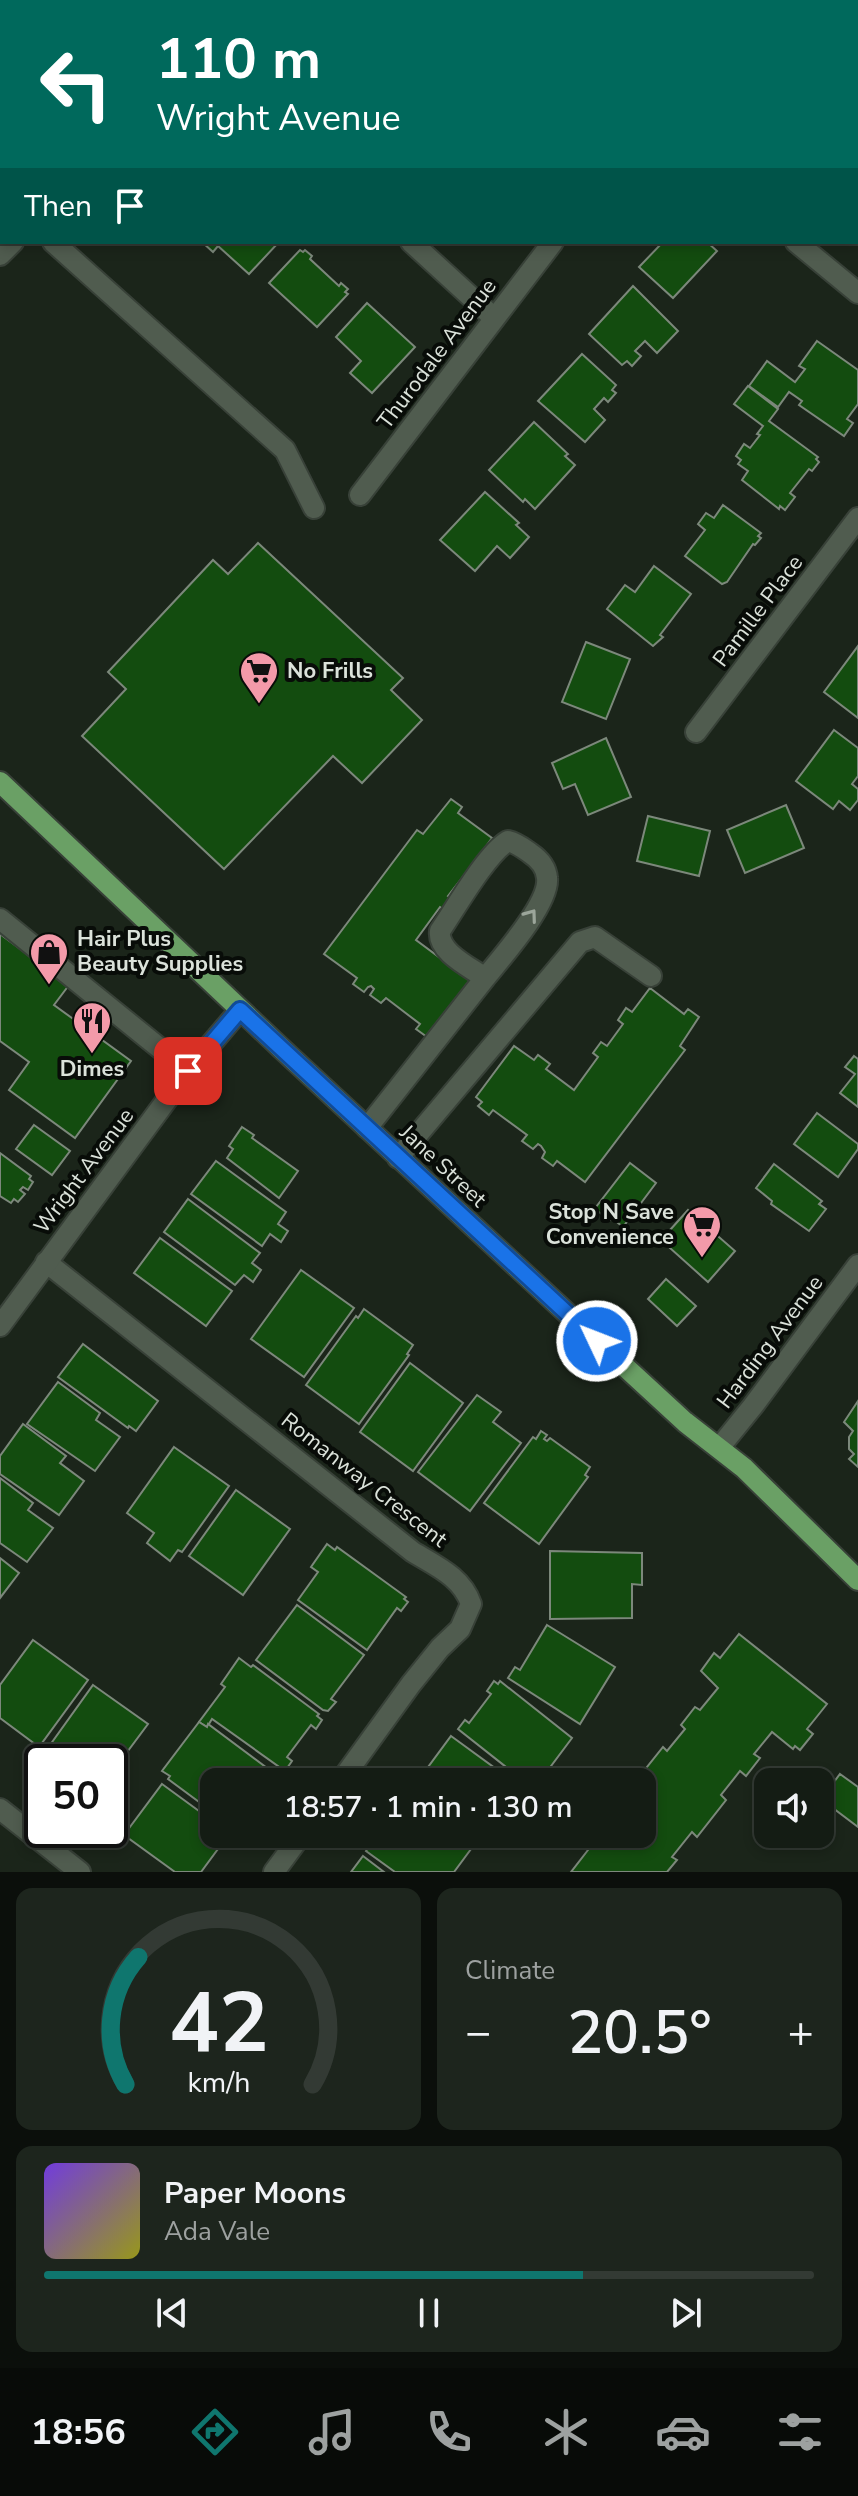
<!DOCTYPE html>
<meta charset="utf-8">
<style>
:root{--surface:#141c14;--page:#1d251d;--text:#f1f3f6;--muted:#9da1a0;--line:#333a34;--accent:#0f766e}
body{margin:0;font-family:"Nunito Sans",sans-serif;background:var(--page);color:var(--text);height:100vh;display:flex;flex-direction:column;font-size:30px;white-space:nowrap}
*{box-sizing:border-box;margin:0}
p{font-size:26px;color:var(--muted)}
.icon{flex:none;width:44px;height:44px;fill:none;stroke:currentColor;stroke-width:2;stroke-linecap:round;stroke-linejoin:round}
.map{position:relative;height:1872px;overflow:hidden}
.drawer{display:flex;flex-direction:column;gap:16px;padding:16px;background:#0b0f0b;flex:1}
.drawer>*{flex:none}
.hud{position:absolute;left:0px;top:0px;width:858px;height:244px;box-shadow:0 4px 12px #0003,0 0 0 2px var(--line);background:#00695c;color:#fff;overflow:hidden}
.fabs{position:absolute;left:754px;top:1768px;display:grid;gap:16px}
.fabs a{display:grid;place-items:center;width:80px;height:80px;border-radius:16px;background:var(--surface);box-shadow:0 4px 12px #0003,0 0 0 2px var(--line);font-size:40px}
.speed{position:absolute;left:24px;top:1744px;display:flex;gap:16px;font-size:40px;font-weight:700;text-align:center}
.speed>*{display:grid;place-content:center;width:104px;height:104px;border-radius:50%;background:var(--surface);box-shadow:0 4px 12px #0003,0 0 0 2px var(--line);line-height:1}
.speed .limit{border:4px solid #111;border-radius:12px;background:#fff;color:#111}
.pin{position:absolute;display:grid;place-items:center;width:68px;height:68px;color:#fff;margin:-34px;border-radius:16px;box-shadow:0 4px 12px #0006}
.me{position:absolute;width:88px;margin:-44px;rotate:313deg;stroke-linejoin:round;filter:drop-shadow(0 0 6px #0008)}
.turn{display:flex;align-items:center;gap:28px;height:168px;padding:0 24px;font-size:36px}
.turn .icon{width:104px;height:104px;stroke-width:2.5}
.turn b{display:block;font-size:56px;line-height:68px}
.then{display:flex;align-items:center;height:76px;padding:0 24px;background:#0003;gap:16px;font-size:30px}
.big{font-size:60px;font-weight:600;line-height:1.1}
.drawer .widget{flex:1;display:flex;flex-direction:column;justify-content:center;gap:12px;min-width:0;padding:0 28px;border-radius:16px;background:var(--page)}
.drawer .dial{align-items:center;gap:0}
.dial svg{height:208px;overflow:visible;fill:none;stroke:var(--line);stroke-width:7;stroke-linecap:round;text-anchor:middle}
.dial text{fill:var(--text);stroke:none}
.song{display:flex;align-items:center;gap:24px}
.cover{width:96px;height:96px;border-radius:12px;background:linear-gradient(135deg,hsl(260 70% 55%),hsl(60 70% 35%))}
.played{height:8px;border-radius:4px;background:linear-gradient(90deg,var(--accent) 70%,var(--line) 70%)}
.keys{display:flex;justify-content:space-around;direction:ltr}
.heat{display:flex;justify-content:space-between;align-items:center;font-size:44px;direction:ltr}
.drawer .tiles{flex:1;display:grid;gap:16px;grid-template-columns:1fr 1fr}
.widget:last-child{grid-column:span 2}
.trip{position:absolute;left:200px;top:1768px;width:456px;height:80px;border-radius:16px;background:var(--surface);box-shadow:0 4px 12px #0003,0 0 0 2px var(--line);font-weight:600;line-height:80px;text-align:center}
.tabs{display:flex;height:128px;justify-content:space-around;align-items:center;background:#080b08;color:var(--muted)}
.tabs .icon{width:56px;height:56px}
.tabs .on{color:var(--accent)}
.tabs b{font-size:36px;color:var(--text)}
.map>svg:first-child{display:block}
.building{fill:#134c0f;stroke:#7c887b;stroke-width:2}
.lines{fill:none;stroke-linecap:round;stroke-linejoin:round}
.minor-casing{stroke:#384138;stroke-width:24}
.major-casing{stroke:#384138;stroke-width:24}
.minor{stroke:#505c4f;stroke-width:20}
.major{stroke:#6aa065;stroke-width:20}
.oneway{stroke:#9ca69b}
.route-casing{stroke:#114b97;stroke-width:20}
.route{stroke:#1a73e8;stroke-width:14}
.labels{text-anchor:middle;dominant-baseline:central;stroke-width:8;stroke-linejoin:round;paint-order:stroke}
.street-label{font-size:22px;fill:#dbe2da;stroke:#080c08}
.poi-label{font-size:22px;font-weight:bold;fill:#dbe2da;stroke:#080c08;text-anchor:start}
</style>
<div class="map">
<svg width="858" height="1872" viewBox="0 0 858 1872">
<rect width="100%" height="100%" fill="#1b251a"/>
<g class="building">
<polygon points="202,242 279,242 249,274 218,246 213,252"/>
<polygon points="663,242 707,242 717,251 673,298 639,267"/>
<polygon points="300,250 303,252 305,250 312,256 310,259 339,286 341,283 348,289 345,292 348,294 317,327 269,283"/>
<polygon points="633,286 678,331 657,353 645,341 635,351 641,356 632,366 627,361 622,365 589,334"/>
<polygon points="367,303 415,347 372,393 350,373 361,361 336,337"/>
<polygon points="817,341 858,370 858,404 847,419 853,423 844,436 799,405 802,401 789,392 778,407 749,386 767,361 795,382 805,369 799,366"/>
<polygon points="582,354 616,385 612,390 616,393 608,402 604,398 594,409 605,420 585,442 538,401"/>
<polygon points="748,386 778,409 769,421 818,457 816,459 819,462 812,471 809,469 790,493 795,497 785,510 780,506 779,509 742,480 748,471 738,464 741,460 736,456 744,444 750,448 760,435 757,434 763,426 734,404"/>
<polygon points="534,422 568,454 565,456 575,465 535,509 525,499 523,502 489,470"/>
<polygon points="485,492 519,523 516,525 529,537 510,558 497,546 475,571 440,540"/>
<polygon points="723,505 761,533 758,536 761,538 755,545 753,544 727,582 722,584 685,556 705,530 698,524 706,513 714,518"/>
<polygon points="258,543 403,678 391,690 422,720 362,783 333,756 224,869 82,736 126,689 108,672 213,560 228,574"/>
<polygon points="654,566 691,594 660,635 663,637 653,646 607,609 625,585 635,592"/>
<polygon points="586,642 630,659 606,719 562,702"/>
<polygon points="858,646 858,718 824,692"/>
<polygon points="834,730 858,748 858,776 852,784 858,789 858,800 850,810 839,801 833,809 796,781"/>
<polygon points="606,738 631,797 588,815 575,784 563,789 552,763"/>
<polygon points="451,799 462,807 458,813 492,838 474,863 471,877 466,873 448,896 454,900 446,911 440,907 416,940 475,984 427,1037 416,1029 420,1024 386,998 381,1003 370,995 374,989 371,986 368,987 364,992 353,984 357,978 324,954 417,830 423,834"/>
<polygon points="786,805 804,848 745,873 727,830"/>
<polygon points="648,816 710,831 699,876 637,861"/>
<polygon points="0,934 69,985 54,1005 131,1061 75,1138 9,1090 29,1062 0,1041"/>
<polygon points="650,988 684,1014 688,1009 699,1017 680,1046 685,1050 585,1182 557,1161 553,1166 542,1158 545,1152 541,1146 538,1144 533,1149 522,1141 527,1135 493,1110 489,1115 478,1106 482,1102 476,1097 514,1046 534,1060 538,1055 550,1064 546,1069 574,1090 598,1057 593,1053 601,1042 607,1046 623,1024 618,1020 626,1008 632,1012"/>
<polygon points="854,1056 858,1059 858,1107 840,1093 855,1074 845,1067"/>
<polygon points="817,1113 858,1144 858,1149 838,1177 794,1144"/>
<polygon points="34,1125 70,1151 52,1175 16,1149"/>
<polygon points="242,1127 254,1135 252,1138 298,1171 279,1198 227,1158 233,1149 229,1146"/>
<polygon points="0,1153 31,1176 29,1179 33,1182 28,1190 23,1187 20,1190 25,1194 18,1202 14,1199 11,1203 0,1196"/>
<polygon points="216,1161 286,1212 278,1224 288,1231 281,1242 270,1234 262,1246 191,1194"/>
<polygon points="630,1163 656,1183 623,1227 612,1218 610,1220 596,1210 596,1207"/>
<polygon points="774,1164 822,1201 819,1204 826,1209 809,1231 771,1204 772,1201 756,1188"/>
<polygon points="188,1199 260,1253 252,1263 261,1270 253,1282 244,1275 235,1285 164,1232"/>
<polygon points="688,1210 735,1251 708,1282 661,1240"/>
<polygon points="160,1238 232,1291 206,1326 134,1273"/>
<polygon points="301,1270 354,1308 304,1377 251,1339"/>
<polygon points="666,1279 696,1306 677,1326 648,1299"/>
<polygon points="364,1309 413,1345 407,1354 409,1355 359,1424 306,1385 356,1316 358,1318"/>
<polygon points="83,1344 158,1401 136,1431 129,1426 128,1428 58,1377"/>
<polygon points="410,1363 463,1403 413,1471 360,1432"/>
<polygon points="58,1382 100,1413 96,1420 120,1437 95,1471 27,1424"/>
<polygon points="477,1395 501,1412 493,1422 521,1443 470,1511 418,1472"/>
<polygon points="858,1401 858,1467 849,1459 854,1454 849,1449 849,1437 853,1431 844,1422"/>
<polygon points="23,1424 66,1456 60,1463 84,1481 59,1515 0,1474 0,1456"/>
<polygon points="541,1431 547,1435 544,1439 547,1441 550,1438 590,1467 585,1475 588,1477 539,1544 484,1503 533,1437 536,1439"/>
<polygon points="174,1447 229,1486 182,1552 178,1550 170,1561 147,1543 154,1533 127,1513"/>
<polygon points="0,1478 33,1503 28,1510 53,1528 27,1562 0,1543"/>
<polygon points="236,1490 290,1529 243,1595 189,1556"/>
<polygon points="327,1544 335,1550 337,1547 406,1597 404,1599 408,1602 401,1611 397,1608 367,1650 298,1600 318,1572 311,1567"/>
<polygon points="550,1551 642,1553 642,1585 632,1584 632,1618 550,1619"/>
<polygon points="0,1558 19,1573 0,1598"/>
<polygon points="297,1605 364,1655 331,1699 336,1702 328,1711 323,1710 256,1660"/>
<polygon points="547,1625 615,1667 580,1724 508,1678 515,1667 520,1670"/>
<polygon points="739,1634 827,1704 807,1729 813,1734 800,1750 795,1746 793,1749 772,1732 754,1754 760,1758 746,1776 740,1771 721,1795 726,1800 697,1837 692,1832 672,1857 677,1860 667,1872 571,1872 588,1850 583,1846 593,1834 642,1834 642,1782 635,1782 663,1747 667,1751 685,1729 681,1725 695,1707 700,1710 718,1688 701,1671 714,1653 720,1658"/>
<polygon points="33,1640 88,1680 39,1747 0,1718 0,1685"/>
<polygon points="239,1658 251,1667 253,1665 319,1714 317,1716 322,1720 316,1729 311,1725 287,1757 292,1761 285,1771 212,1719 207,1727 199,1722 225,1687 221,1684"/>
<polygon points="494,1681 498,1684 500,1681 572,1738 542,1778 537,1774 532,1782 525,1782 458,1729 465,1720 469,1723 491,1694 487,1691"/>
<polygon points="93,1685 148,1724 110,1775 110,1762 59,1762 45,1752"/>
<polygon points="199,1722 207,1727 208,1724 275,1774 269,1782 214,1782 214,1813 168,1779 170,1776 162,1771"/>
<polygon points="451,1736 514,1782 417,1782"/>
<polygon points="840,1774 858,1787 858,1827 821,1799"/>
<polygon points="162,1784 214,1822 214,1834 229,1834 201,1872 175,1872 124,1835"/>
<polygon points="379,1834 459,1834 474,1845 454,1872 395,1872 366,1851"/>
<polygon points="363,1856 384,1872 351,1872"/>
</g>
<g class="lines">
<g class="minor-casing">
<g id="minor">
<polyline points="148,0 150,2"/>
<polyline points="736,2 738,0"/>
<polyline points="53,242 285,450 314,508"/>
<polyline points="411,242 494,318"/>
<polyline points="796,242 858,293"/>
<polyline points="0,255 13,242"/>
<polyline points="360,495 553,242"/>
<polyline points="696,732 858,518"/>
<polyline points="0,919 188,1071"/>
<path d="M367,1128L485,978C502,957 550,903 547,878C546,866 539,859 530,853C523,848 517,843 508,841C487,853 455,909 440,931C437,952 470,967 485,978"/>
<polyline points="398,1158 580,942 595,937 651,976"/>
<path d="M46,1262L413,1552C436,1566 462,1577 471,1604L460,1629L440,1648L411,1684L340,1782"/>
<polyline points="0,1326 188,1071 240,1010"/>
<polyline points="719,1448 753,1406 858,1265"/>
<polyline points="0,1809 80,1872"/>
<polyline points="274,1872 302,1834"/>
</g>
</g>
<g class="major-casing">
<polyline id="major" points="0,782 282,1049 597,1341 685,1422 744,1468 858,1580"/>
</g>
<use href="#minor" class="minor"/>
<use href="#major" class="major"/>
</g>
<defs><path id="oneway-chevron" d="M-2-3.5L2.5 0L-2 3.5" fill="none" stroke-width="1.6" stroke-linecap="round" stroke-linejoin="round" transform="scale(2)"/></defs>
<use class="oneway" href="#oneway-chevron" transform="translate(531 915) rotate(-54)"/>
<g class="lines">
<g class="route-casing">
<polyline id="route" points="188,1071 240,1010 597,1341"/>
</g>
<use href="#route" class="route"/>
</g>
<defs>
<g id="supermarket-pin" transform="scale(2)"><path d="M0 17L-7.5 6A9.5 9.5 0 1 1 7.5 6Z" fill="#f39aa9" stroke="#080c08"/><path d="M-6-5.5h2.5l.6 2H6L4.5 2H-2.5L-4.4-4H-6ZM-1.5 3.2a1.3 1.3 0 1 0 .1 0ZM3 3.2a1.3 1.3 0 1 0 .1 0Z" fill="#111"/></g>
<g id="shop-pin" transform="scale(2)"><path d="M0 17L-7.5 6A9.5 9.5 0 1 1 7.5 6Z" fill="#f39aa9" stroke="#080c08"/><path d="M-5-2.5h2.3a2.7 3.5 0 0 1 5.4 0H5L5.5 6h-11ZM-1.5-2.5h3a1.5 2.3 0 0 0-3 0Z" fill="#111"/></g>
<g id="restaurant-pin" transform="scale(2)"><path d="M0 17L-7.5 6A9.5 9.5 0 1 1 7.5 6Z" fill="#f39aa9" stroke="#080c08"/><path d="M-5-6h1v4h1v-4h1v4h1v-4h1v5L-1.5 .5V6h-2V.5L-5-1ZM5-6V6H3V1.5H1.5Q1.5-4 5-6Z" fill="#111"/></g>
</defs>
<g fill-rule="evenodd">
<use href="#supermarket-pin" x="259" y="671"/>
<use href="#shop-pin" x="49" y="952"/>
<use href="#restaurant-pin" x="92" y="1021"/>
<use href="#supermarket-pin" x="702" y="1225"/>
</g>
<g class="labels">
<g class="street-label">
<text transform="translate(437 354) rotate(-53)">Thurodale Avenue</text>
<text transform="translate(758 611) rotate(-53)">Pamille Place</text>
<text transform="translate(443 1166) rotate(43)">Jane Street</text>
<text transform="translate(84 1171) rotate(-53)">Wright Avenue</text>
<text transform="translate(770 1342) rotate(-53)">Harding Avenue</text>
<text transform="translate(364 1480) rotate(38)">Romanway Crescent</text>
</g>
<g class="poi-label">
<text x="287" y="671">No Frills</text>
<text x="77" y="939">Hair Plus<tspan x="77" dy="25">Beauty Supplies</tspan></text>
<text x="92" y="1069" text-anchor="middle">Dimes</text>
<text x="674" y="1212" text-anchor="end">Stop N Save<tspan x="674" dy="25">Convenience</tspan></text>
</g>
</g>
</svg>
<div class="fabs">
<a><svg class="icon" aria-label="sound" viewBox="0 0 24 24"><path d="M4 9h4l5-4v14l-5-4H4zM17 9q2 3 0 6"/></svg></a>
</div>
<div class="speed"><div class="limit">50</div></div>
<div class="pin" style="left:188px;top:1071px;background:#d93025"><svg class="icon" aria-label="arrive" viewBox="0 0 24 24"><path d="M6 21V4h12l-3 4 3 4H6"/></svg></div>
<svg class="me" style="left:597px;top:1341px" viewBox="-20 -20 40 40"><circle r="17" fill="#1a73e8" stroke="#fff" stroke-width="3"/><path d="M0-11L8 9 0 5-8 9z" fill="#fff"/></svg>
<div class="trip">18:57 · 1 min · 130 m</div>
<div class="hud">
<div class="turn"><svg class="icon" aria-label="left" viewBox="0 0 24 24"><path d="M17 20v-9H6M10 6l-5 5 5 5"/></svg><div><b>110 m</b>Wright Avenue</div></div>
<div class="then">Then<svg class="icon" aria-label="arrive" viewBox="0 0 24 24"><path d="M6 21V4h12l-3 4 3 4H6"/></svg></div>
</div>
</div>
<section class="drawer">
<div class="tiles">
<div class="widget dial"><svg viewBox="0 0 100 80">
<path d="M14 69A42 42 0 1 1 86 69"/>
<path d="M14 69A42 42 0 0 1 19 20" stroke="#0f766e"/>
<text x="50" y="56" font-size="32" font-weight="700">42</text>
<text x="50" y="72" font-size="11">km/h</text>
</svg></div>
<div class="widget"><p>Climate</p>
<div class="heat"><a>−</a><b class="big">20.5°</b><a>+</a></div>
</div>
<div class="widget">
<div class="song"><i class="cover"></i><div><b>Paper Moons</b><p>Ada Vale</p></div></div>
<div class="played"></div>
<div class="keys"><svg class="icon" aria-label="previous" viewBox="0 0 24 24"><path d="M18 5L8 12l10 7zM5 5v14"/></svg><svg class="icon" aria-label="pause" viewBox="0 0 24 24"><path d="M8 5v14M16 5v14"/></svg><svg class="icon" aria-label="next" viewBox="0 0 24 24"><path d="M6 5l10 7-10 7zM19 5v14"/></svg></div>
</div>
</div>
</section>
<nav class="tabs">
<b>18:56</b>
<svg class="icon on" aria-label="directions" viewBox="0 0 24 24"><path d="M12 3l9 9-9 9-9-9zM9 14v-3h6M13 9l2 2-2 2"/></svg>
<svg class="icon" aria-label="music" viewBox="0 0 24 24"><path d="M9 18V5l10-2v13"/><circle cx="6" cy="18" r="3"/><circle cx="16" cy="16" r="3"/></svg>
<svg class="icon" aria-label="phone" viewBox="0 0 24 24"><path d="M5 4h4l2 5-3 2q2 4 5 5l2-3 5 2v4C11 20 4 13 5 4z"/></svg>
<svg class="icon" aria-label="climate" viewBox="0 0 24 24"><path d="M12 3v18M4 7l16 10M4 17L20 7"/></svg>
<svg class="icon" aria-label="car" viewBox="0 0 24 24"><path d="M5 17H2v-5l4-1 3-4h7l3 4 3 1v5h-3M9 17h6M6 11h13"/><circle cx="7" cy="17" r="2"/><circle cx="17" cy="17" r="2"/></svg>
<svg class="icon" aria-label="filters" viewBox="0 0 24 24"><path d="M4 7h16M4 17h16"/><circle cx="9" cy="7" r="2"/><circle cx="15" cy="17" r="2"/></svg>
</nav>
